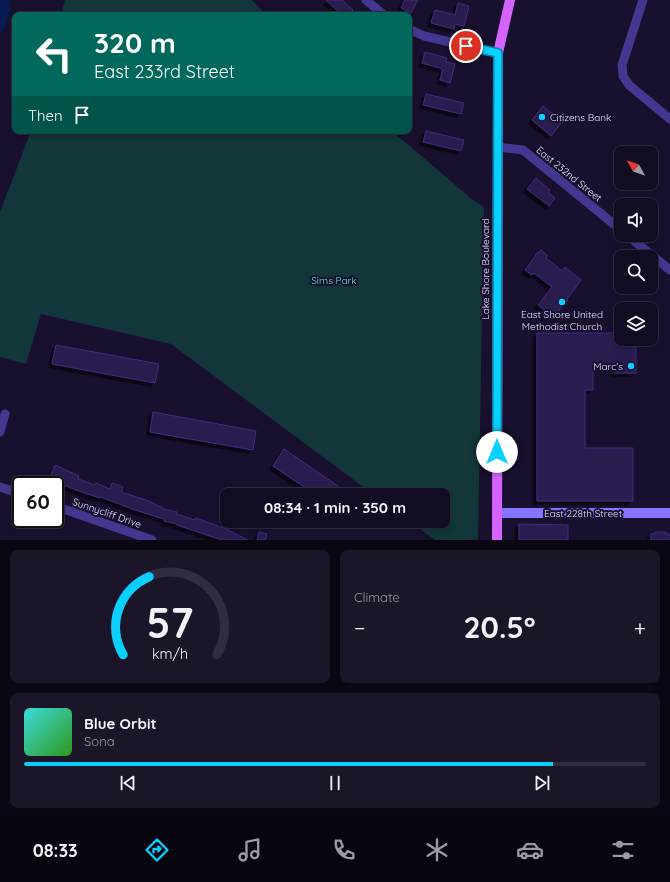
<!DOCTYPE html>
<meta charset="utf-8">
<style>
:root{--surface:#120c22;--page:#1b152a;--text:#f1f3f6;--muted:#9c9ba5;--line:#312c40;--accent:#09d0ff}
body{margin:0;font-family:Quicksand,sans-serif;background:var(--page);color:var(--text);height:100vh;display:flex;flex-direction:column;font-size:15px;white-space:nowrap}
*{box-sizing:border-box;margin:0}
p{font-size:13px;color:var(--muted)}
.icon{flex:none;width:22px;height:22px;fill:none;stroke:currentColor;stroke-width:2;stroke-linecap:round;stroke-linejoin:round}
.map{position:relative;height:540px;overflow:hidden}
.sheet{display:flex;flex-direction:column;gap:10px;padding:10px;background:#0a0713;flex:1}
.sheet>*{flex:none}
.hud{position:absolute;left:12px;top:12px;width:400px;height:122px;border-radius:8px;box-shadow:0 2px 6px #0003,0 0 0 1px var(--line);background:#00695c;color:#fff;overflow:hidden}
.needle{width:26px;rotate:310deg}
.tools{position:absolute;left:614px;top:146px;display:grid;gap:8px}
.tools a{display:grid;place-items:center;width:44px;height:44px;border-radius:8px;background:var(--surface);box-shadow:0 2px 6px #0003,0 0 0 1px var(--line);font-size:20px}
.speed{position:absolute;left:12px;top:476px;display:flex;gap:8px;font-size:20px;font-weight:700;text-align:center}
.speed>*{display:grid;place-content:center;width:52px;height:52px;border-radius:50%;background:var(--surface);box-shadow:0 2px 6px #0003,0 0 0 1px var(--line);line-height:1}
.speed .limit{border:2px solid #111;border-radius:6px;background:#fff;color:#111}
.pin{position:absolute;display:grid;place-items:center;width:34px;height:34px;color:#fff;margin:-17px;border:2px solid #fff;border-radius:50%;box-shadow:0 1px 4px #0007}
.me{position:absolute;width:44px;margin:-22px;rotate:0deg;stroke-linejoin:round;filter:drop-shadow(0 0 3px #0008)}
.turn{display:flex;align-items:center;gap:14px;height:84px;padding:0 16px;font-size:18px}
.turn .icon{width:52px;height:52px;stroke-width:2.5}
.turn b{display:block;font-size:28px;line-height:34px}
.then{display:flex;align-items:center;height:38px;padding:0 16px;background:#0003;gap:8px;font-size:15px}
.big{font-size:30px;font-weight:800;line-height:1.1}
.sheet .widget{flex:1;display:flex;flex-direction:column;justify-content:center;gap:6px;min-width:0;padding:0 14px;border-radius:8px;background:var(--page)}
.sheet .dial{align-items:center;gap:0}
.dial svg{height:104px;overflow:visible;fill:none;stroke:var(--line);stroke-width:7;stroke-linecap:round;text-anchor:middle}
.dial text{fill:var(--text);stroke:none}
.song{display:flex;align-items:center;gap:12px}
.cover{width:48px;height:48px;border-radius:6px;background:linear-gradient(135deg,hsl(180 70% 55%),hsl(110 70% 35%))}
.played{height:4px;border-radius:2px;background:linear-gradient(90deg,var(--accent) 85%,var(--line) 85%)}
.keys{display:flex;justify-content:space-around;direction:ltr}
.heat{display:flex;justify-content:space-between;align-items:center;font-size:22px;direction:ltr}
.sheet .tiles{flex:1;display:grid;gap:10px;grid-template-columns:1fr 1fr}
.widget:last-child{grid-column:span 2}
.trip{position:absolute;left:220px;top:488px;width:230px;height:40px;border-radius:8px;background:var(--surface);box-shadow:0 2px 6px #0003,0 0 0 1px var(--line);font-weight:800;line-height:40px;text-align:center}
.tabs{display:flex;height:64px;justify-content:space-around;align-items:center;background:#07050e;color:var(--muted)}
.tabs .icon{width:28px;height:28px}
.tabs .selected{color:var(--accent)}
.tabs b{font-size:18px;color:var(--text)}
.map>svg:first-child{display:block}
.green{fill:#123639}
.water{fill:#071b50}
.building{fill:#2a1a50;stroke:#432b7e;filter:url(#shadow)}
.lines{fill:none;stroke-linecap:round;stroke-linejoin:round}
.street{stroke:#433790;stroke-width:9}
.secondary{stroke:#8474ff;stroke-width:10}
.primary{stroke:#d364ff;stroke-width:10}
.route-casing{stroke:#0687a6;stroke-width:10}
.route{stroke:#09d0ff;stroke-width:7}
.poi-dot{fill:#09d0ff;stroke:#18102e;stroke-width:1.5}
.labels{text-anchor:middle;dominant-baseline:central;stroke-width:4;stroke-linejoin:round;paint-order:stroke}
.poi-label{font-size:10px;fill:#e4ddff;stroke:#18102e;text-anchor:start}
.street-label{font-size:10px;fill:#e4ddff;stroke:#18102e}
.park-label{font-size:10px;fill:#5eead4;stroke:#18102e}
</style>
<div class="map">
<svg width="670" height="540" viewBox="0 0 670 540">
<defs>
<filter id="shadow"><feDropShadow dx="-3.5" dy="3.5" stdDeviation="0" flood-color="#0009"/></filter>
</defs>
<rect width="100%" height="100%" fill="#18102e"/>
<g class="green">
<polygon points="65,0 252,0 266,15 61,15"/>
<polygon points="31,131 392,131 473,200 484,207 478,540 435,540 409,521 443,521 443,495 374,495 171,344 41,314 26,364 0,357 0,212"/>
</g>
<path class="water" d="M0,0H10C12,13 8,23 0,34Z"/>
<g class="building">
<polygon points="326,0 342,0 353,10 348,15 342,15"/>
<polygon points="405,0 418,0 411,13 401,8"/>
<polygon points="458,3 469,6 464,26 455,24 454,29 431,23 435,10 455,15"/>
<polygon points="425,52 447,58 446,62 455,64 450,83 440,80 443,69 422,63"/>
<polygon points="426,94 464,103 461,114 423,105"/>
<polygon points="543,106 562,122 551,136 532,120"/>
<polygon points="426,131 464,140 461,151 423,142"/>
<polygon points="536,178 550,190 548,192 555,198 549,206 527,189"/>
<polygon points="541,250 547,255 546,258 562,271 565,267 581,280 567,299 568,300 557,313 556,312 552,316 538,305 552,287 534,273 532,275 525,270 538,252 539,253"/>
<polygon points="537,333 621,333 621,339 636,339 636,373 614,373 614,365 593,365 593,390 585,390 585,448 633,448 633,501 537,501"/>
<polygon points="56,345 159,364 155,383 52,364"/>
<polygon points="153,412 256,431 253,450 150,432"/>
<polygon points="284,449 351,495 316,495 273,466"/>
<polygon points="55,465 79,476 78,479 95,485 96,483 110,489 112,483 123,487 121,492 149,501 163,508 163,509 177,512 176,514 195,520 196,518 226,529 248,540 222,540 177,525 177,524 164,521 164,519 135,510 101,497 100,498 76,490 49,479"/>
<polygon points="519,524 568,525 568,540 519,540"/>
<polygon points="259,532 267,534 265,540 257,540"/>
<polygon points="655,532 666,532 666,534 669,534 669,540 651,540 651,534 655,534"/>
</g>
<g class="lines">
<g class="street">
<polyline points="366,0 384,15"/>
<polyline points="643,0 622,65 623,76 629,85 670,119"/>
<polyline points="409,29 424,36 498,53"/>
<polyline points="498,147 523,150 621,230"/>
<polyline points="627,235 670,270"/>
<polyline points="0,432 5,414"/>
<polyline points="0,487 21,494"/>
<polyline points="55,506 152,540"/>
</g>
<polyline class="secondary" points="497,513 670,513"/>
<polyline class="primary" points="497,540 498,53 510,0"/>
</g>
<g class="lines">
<g class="route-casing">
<polyline id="route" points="466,46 498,53 497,452"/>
</g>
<use href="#route" class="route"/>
</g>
<g class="poi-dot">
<circle cx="542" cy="117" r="4"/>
<circle cx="562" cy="302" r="4"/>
<circle cx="631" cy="366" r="4"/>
</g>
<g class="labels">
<g class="poi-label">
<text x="550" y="117">Citizens Bank</text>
<text x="562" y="314" text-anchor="middle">East Shore United<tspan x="562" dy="12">Methodist Church</tspan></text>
<text x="623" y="366" text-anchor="end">Marc's</text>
</g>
<g class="street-label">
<text transform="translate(569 174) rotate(39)">East 232nd Street</text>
<text transform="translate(485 269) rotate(-90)">Lake Shore Boulevard</text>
<text transform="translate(107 513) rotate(19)">Sunnycliff Drive</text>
<text x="583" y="513">East 228th Street</text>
</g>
<g class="park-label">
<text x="334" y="280">Sims Park</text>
</g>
</g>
</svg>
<div class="tools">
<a><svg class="needle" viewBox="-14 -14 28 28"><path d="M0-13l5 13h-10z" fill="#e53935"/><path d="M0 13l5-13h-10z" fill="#9c9ba5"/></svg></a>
<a><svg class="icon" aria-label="sound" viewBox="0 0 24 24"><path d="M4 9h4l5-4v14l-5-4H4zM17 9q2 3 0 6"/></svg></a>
<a><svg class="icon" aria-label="search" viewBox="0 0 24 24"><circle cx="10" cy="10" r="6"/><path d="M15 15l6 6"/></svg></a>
<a><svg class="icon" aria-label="layers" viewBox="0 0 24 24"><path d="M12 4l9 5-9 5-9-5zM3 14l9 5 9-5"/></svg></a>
</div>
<div class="speed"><div class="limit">60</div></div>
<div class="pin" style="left:466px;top:46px;background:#d93025"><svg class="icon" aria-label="arrive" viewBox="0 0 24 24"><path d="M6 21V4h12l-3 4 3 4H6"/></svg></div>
<svg class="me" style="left:497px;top:452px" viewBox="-20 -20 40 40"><circle r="19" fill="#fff"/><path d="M0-13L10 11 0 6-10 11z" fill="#09d0ff"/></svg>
<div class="trip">08:34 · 1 min · 350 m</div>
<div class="hud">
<div class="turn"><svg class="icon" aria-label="left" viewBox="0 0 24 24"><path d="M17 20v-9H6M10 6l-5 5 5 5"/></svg><div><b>320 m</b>East 233rd Street</div></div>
<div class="then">Then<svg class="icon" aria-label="arrive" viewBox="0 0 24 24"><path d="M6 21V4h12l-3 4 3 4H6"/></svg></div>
</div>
</div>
<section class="sheet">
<div class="tiles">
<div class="widget dial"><svg viewBox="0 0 100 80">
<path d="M14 69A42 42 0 1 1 86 69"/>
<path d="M14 69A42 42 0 0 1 34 9" stroke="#09d0ff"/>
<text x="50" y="56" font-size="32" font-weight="700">57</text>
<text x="50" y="72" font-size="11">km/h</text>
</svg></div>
<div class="widget"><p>Climate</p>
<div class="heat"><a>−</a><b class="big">20.5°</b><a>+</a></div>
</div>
<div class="widget">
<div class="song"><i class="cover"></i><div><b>Blue Orbit</b><p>Sona</p></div></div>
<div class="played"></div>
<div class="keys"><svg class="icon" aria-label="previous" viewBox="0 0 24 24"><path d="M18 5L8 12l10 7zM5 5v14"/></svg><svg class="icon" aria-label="pause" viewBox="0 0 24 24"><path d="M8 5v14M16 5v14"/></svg><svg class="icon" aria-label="next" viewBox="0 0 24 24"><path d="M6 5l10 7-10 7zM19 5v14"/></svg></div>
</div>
</div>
</section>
<nav class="tabs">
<b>08:33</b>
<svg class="icon selected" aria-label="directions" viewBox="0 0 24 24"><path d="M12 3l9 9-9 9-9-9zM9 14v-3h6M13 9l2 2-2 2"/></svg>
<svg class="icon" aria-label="music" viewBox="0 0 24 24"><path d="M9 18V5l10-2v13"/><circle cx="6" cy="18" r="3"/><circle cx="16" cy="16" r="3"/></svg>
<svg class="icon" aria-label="phone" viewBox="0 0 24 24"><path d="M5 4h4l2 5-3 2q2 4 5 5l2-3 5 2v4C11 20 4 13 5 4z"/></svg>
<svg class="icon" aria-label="climate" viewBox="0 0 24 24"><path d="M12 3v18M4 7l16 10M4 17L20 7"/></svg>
<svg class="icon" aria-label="car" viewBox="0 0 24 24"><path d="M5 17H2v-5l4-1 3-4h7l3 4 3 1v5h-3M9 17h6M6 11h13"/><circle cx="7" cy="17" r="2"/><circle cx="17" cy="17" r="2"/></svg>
<svg class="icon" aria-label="filters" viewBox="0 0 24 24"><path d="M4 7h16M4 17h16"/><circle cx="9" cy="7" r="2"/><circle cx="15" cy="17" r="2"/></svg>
</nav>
